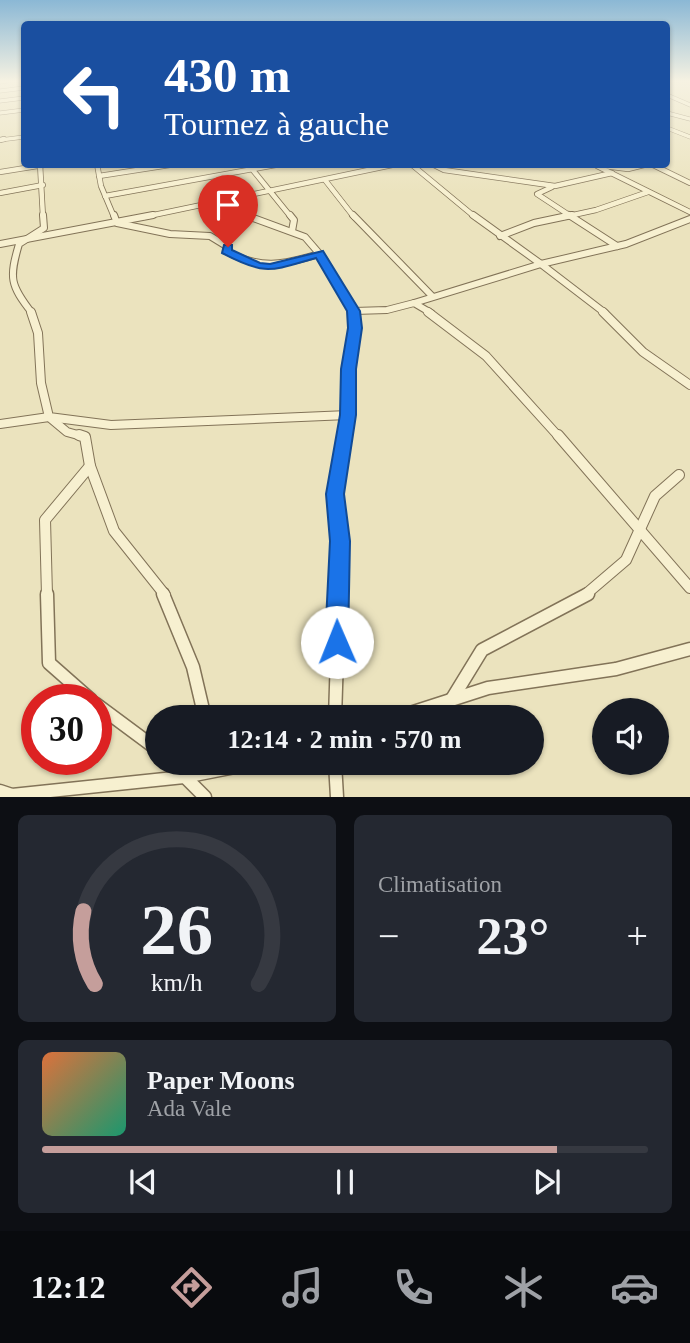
<!DOCTYPE html>
<html lang="fr">
<meta charset="utf-8">
<style>
:root{--surface:#171b24;--page:#242831;--text:#f1f3f6;--muted:#9ea1a6;--line:#363941;--accent:#c59e9b}
body{margin:0;font-family:"Times New Roman",serif;background:var(--page);color:var(--text);height:100vh;display:flex;flex-direction:column;font-size:26px;white-space:nowrap}
*{box-sizing:border-box;margin:0}
p{font-size:23px;color:var(--muted)}
.icon{flex:none;width:38px;height:38px;fill:none;stroke:currentColor;stroke-width:2;stroke-linecap:round;stroke-linejoin:round}
.map{position:relative;height:797px;overflow:hidden}
.panel{display:flex;flex-direction:column;gap:18px;padding:18px;background:#0d0f14;flex:1}
.panel>*{flex:none}
.hud{position:absolute;left:21px;top:21px;width:649px;height:147px;border-radius:7px;box-shadow:0 2px 5px #0004;background:#1a4fa0;color:#fff;overflow:hidden}
.tools{position:absolute;left:592px;top:698px;display:grid;gap:14px}
.tools a{display:grid;place-items:center;width:77px;height:77px;border-radius:50%;background:var(--surface);box-shadow:0 2px 5px #0004;font-size:35px}
.speed{position:absolute;left:21px;top:684px;display:flex;gap:14px;font-size:35px;font-weight:700;text-align:center}
.speed>*{display:grid;place-content:center;width:91px;height:91px;border-radius:50%;background:var(--surface);box-shadow:0 2px 5px #0004;line-height:1}
.speed .limit{border:10px solid #d22;background:#fff;color:#111}
.pin{position:absolute;display:grid;place-items:center;width:60px;height:60px;color:#fff;margin:-72px -30px;border-radius:50% 50% 50% 0;rotate:-45deg;box-shadow:0 0 7px #0007}
.pin .icon{rotate:45deg}
.me{position:absolute;width:77px;margin:-38px;rotate:359deg;stroke-linejoin:round;filter:drop-shadow(0 0 5px #0008)}
.turn{display:flex;align-items:center;gap:24px;height:147px;padding:0 28px;font-size:32px}
.turn .icon{width:91px;height:91px;stroke-width:2.5}
.turn b{display:block;font-size:49px;line-height:60px}
.big{font-size:52px;font-weight:700;line-height:1.1}
.panel .card{flex:1;display:flex;flex-direction:column;justify-content:center;gap:10px;min-width:0;padding:0 24px;border-radius:10px;background:var(--page)}
.panel .dial{align-items:center;gap:0}
.dial svg{height:182px;overflow:visible;fill:none;stroke:var(--line);stroke-width:7;stroke-linecap:round;text-anchor:middle}
.dial text{fill:var(--text);stroke:none}
.song{display:flex;align-items:center;gap:21px}
.cover{width:84px;height:84px;border-radius:10px;background:linear-gradient(135deg,hsl(20 70% 55%),hsl(160 70% 35%))}
.played{height:7px;border-radius:4px;background:linear-gradient(90deg,var(--accent) 85%,var(--line) 85%)}
.keys{display:flex;justify-content:space-around;direction:ltr}
.heat{display:flex;justify-content:space-between;align-items:center;font-size:38px;direction:ltr}
.panel .tiles{flex:1;display:grid;gap:18px;grid-template-columns:1fr 1fr}
.card:last-child{grid-column:span 2}
.trip{position:absolute;left:145px;top:705px;width:399px;height:70px;border-radius:35px;background:var(--surface);box-shadow:0 2px 5px #0004;font-weight:700;line-height:70px;text-align:center}
.tab-bar{display:flex;height:112px;justify-content:space-around;align-items:center;background:#090b0e;color:var(--muted)}
.tab-bar .icon{width:49px;height:49px}
.tab-bar .selected{color:var(--accent)}
.tab-bar b{font-size:32px;color:var(--text)}
.map>svg:first-child{display:block}
.lines{fill:none;stroke-linecap:round;stroke-linejoin:round}
.minor-far5-casing{stroke:#827358;stroke-width:4.5}
.minor-far4-casing{stroke:#827358;stroke-width:6}
.minor-far3-casing{stroke:#827358;stroke-width:8}
.minor-far2-casing{stroke:#827358;stroke-width:10}
.minor-far1-casing{stroke:#827358;stroke-width:12}
.minor-casing{stroke:#827358;stroke-width:15}
.minor-far5{stroke:#f7f0d0;stroke-width:3.5}
.minor-far4{stroke:#f7f0d0;stroke-width:4.5}
.minor-far3{stroke:#f7f0d0;stroke-width:6}
.minor-far2{stroke:#f7f0d0;stroke-width:8}
.minor-far1{stroke:#f7f0d0;stroke-width:10}
.minor{stroke:#f7f0d0;stroke-width:12}
.route{fill:#1a73e8;stroke:#114b97;stroke-width:2}
</style>
<div class="map">
<svg width="690" height="797" viewBox="0 0 690 797">
<rect width="100%" height="100%" fill="#ebe3be"/>
<g class="lines">
<g class="minor-far5-casing">
<g id="minor-far5">
<polyline points="0,82 7,81"/>
<polyline points="0,91 24,88"/>
<polyline points="667,95 690,105"/>
<polyline points="0,101 24,98"/>
<polyline points="0,113 24,110"/>
<polyline points="667,113 690,119"/>
<polyline points="667,128 690,137"/>
<polyline points="0,140 24,137"/>
</g>
</g>
<g class="minor-far4-casing">
<g id="minor-far4">
<polyline points="0,140 4,139"/>
<polyline points="40,164 43,217"/>
<polyline points="97,164 101,186 114,217"/>
<polyline points="411,164 475,217"/>
<polyline points="432,164 444,170 555,186 612,173"/>
<polyline points="651,164 690,183"/>
<polyline points="597,166 690,212"/>
<polyline points="604,166 628,169 648,164"/>
<polyline points="252,169 291,217"/>
<polyline points="0,172 50,164"/>
<polyline points="99,176 176,164"/>
<polyline points="325,180 354,217"/>
<polyline points="552,187 537,194 572,217"/>
<polyline points="0,193 43,185"/>
<polyline points="105,196 281,164"/>
<polyline points="211,204 249,217"/>
<polyline points="144,217 397,164"/>
<polyline points="564,217 596,210 648,192"/>
</g>
</g>
<g class="minor-far3-casing">
<g id="minor-far3">
<path d="M114,215L117,223L170,234L210,236L228,247L226,251C260,270 283,265 319,254"/>
<polyline points="245,215 305,237 324,259 354,313"/>
<polyline points="290,215 294,220 292,231"/>
<polyline points="353,215 432,296"/>
<polyline points="569,215 617,246"/>
<polyline points="500,236 534,223 572,215"/>
<polyline points="0,244 153,215"/>
<polyline points="541,264 605,313"/>
<polyline points="541,264 626,244 690,219"/>
<polyline points="414,303 541,264 473,215"/>
<polyline points="354,311 387,310 414,303 431,313"/>
<path d="M32,313C10,285 9,278 19,244L44,228L43,215"/>
</g>
</g>
<g class="minor-far2-casing">
<g id="minor-far2">
<polyline points="31,312 38,333 41,383 49,417 111,425 348,415"/>
<polyline points="428,312 486,356 559,437"/>
<polyline points="603,312 643,352 690,385"/>
<polyline points="0,424 49,417 67,432 85,437"/>
<polyline points="344,437 354,312"/>
</g>
</g>
<g class="minor-far1-casing">
<g id="minor-far1">
<polyline points="79,435 85,437 90,466 114,531 165,595"/>
<polyline points="558,435 690,588"/>
<polyline points="47,595 45,520 90,466"/>
<polyline points="338,595 340,541 335,494 345,435"/>
<polyline points="585,595 626,560 655,496 679,475"/>
</g>
</g>
<g class="minor-casing">
<g id="minor">
<polyline points="47,594 49,663 91,700"/>
<polyline points="163,594 193,667 205,718"/>
<polyline points="452,699 482,650 588,594"/>
<polyline points="96,704 158,750"/>
<polyline points="335,718 339,594"/>
<polyline points="395,718 488,688 616,669 690,649"/>
<polyline points="171,763 205,797"/>
<polyline points="335,763 337,797"/>
<polyline points="0,791 12,795 184,777 255,763"/>
</g>
</g>
<use href="#minor-far5" class="minor-far5"/>
<use href="#minor-far4" class="minor-far4"/>
<use href="#minor-far3" class="minor-far3"/>
<use href="#minor-far2" class="minor-far2"/>
<use href="#minor-far1" class="minor-far1"/>
<use href="#minor" class="minor"/>
</g>
<linearGradient id="sky" x2="0" y2="1"><stop stop-color="#8bb8d5"/><stop offset="0.42" stop-color="#f6f2e2"/><stop offset="1" stop-color="#f6f2e2" stop-opacity="0"/></linearGradient>
<rect width="690" height="193" fill="url(#sky)"/>
<path class="route" d="M224,245H232V250L260,263L270,264L323,251L360,311L362,328L356,369V415L344,494L350,541L348,642L345,650L337,654L328,650L325,642L330,541L326,494L340,415L341,369L348,328L347,311L316,258C270,271 266,276 222,253Z"/>
</svg>
<div class="tools">
<a><svg class="icon" aria-label="sound" viewBox="0 0 24 24"><path d="M4 9h4l5-4v14l-5-4H4zM17 9q2 3 0 6"/></svg></a>
</div>
<div class="speed"><div class="limit">30</div></div>
<div class="pin" style="left:228px;top:247px;background:#d93025"><svg class="icon" aria-label="arrive" viewBox="0 0 24 24"><path d="M6 21V4h12l-3 4 3 4H6"/></svg></div>
<svg class="me" style="left:337px;top:642px" viewBox="-20 -20 40 40"><circle r="19" fill="#fff"/><path d="M0-13L10 11 0 6-10 11z" fill="#1a73e8"/></svg>
<div class="trip">12:14 · 2 min · 570 m</div>
<div class="hud">
<div class="turn"><svg class="icon" aria-label="left" viewBox="0 0 24 24"><path d="M17 20v-9H6M10 6l-5 5 5 5"/></svg><div><b>430 m</b>Tournez à gauche</div></div>
</div>
</div>
<section class="panel">
<div class="tiles">
<div class="card dial"><svg viewBox="0 0 100 80">
<path d="M14 69A42 42 0 1 1 86 69"/>
<path d="M14 69A42 42 0 0 1 9 37" stroke="#c59e9b"/>
<text x="50" y="56" font-size="32" font-weight="700">26</text>
<text x="50" y="72" font-size="11">km/h</text>
</svg></div>
<div class="card"><p>Climatisation</p>
<div class="heat"><a>−</a><b class="big">23°</b><a>+</a></div>
</div>
<div class="card">
<div class="song"><i class="cover"></i><div><b>Paper Moons</b><p>Ada Vale</p></div></div>
<div class="played"></div>
<div class="keys"><svg class="icon" aria-label="previous" viewBox="0 0 24 24"><path d="M18 5L8 12l10 7zM5 5v14"/></svg><svg class="icon" aria-label="pause" viewBox="0 0 24 24"><path d="M8 5v14M16 5v14"/></svg><svg class="icon" aria-label="next" viewBox="0 0 24 24"><path d="M6 5l10 7-10 7zM19 5v14"/></svg></div>
</div>
</div>
</section>
<nav class="tab-bar">
<b>12:12</b>
<svg class="icon selected" aria-label="directions" viewBox="0 0 24 24"><path d="M12 3l9 9-9 9-9-9zM9 14v-3h6M13 9l2 2-2 2"/></svg>
<svg class="icon" aria-label="music" viewBox="0 0 24 24"><path d="M9 18V5l10-2v13"/><circle cx="6" cy="18" r="3"/><circle cx="16" cy="16" r="3"/></svg>
<svg class="icon" aria-label="phone" viewBox="0 0 24 24"><path d="M5 4h4l2 5-3 2q2 4 5 5l2-3 5 2v4C11 20 4 13 5 4z"/></svg>
<svg class="icon" aria-label="climate" viewBox="0 0 24 24"><path d="M12 3v18M4 7l16 10M4 17L20 7"/></svg>
<svg class="icon" aria-label="car" viewBox="0 0 24 24"><path d="M5 17H2v-5l4-1 3-4h7l3 4 3 1v5h-3M9 17h6M6 11h13"/><circle cx="7" cy="17" r="2"/><circle cx="17" cy="17" r="2"/></svg>
</nav>
